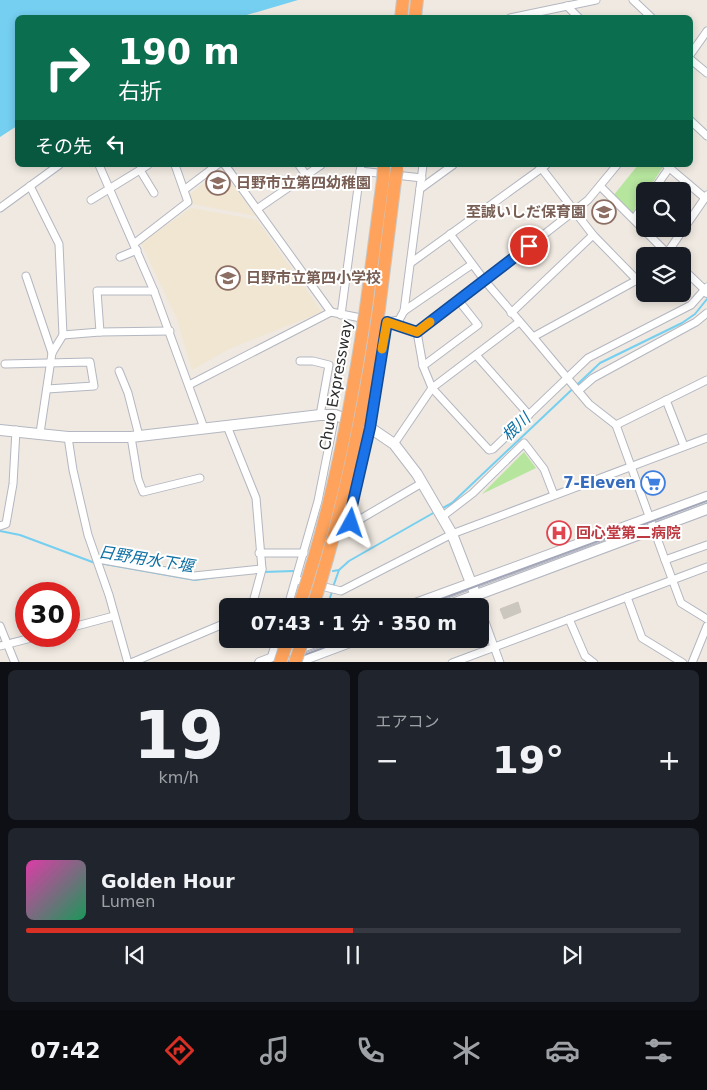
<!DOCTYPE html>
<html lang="ja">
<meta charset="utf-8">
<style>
:root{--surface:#171b24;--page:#20242c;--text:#f1f3f6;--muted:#9ea1a6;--line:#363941;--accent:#d93025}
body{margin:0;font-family:"DejaVu Sans","Noto Sans JP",sans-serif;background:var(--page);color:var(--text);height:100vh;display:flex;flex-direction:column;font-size:19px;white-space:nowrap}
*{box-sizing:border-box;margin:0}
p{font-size:16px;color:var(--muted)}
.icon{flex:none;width:28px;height:28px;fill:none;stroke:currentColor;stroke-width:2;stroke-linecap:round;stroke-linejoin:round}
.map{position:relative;height:662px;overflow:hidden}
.details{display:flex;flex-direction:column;gap:8px;padding:8px;background:#0d0f14;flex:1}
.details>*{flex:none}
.top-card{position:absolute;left:15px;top:15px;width:678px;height:152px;border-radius:8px;box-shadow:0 2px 8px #0003;background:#0b6e4f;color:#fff;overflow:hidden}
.tools{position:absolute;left:636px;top:182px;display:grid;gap:10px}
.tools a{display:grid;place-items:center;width:55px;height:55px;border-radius:8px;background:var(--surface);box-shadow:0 2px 8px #0003;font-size:25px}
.speed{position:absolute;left:15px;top:582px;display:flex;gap:10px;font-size:25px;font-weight:700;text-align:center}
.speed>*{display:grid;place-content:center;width:65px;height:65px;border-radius:50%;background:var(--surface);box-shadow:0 2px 8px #0003;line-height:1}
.speed .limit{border:8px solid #d22;background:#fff;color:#111}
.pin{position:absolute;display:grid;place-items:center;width:42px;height:42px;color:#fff;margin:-21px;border:2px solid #fff;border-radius:50%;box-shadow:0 1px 5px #0007}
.me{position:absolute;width:55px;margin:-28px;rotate:5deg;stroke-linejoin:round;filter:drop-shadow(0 0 4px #0008)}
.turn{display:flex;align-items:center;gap:18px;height:105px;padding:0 20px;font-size:22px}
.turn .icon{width:65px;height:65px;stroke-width:2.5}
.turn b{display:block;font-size:35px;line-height:42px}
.then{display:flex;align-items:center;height:48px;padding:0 20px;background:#0003;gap:10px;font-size:19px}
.big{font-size:38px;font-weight:600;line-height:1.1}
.details .widget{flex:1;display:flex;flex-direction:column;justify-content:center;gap:8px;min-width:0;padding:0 18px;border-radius:8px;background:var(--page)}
.details .dial{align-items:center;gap:0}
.dial b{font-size:65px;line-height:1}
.song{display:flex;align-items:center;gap:15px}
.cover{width:60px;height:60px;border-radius:8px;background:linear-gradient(135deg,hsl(320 70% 55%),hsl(150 70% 35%))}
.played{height:5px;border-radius:2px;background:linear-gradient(90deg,var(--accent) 50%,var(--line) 50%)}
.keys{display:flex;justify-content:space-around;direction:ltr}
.heat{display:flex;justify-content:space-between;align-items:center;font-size:28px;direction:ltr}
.details .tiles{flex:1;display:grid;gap:8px;grid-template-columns:1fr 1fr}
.widget:last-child{grid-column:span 2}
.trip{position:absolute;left:219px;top:598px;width:270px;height:50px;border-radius:8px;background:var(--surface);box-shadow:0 2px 8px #0003;font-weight:600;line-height:50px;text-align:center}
.dock{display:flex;height:80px;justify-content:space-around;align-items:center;background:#090b0e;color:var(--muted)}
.dock .icon{width:35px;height:35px}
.dock .current{color:var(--accent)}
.dock b{font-size:22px;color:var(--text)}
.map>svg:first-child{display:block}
.education{fill:#f0e6d1}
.green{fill:#b6e59e}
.water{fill:#75cff0}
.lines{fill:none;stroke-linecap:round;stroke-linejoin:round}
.stream{stroke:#75cff0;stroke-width:2}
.building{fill:#cbc7bf;stroke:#cbc5ba}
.street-casing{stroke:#b4b7c1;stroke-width:9}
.secondary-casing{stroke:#b4b7c1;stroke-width:12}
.highway-casing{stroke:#c9c9c9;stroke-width:14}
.street{stroke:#fff;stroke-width:7}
.secondary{stroke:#fff;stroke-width:10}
.highway{stroke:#ffa35c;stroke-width:12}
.rail{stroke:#a3a6b8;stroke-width:2}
.highway-bridge-casing{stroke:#c9c9c9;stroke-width:14;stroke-linecap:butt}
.highway-bridge{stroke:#ffa35c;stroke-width:12}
.route-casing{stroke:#114b97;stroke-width:12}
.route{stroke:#1a73e8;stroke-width:9}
.slow{stroke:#f59e0b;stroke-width:9}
.labels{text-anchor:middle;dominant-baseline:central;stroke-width:4;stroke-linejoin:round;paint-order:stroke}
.education-label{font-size:15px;font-weight:bold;fill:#785e54;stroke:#fff;text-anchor:start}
.street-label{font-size:15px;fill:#2e2e2e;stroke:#fff}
.shop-label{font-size:15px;font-weight:bold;fill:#366cbe;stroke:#fff;text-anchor:end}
.health-label{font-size:15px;font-weight:bold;fill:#be3a42;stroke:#fff;text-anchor:start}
.water-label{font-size:16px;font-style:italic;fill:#0d6fa3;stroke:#fff}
</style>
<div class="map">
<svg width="707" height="663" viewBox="0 0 707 663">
<rect width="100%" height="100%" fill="#efe9e1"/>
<g class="education">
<polygon points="221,170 256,216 192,204 188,196"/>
<polygon points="191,208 257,220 322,312 229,349 192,370 177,319 141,243"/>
</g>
<g class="green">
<polygon points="638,165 660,165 663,167 647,191 645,191 632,214 613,196"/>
<polygon points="524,452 536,468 482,494"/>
</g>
<polygon class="water" points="0,0 298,0 240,17 18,18 17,126 0,137"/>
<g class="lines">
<g class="stream">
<polyline points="441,509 452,503 600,363 682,323 695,314 707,299"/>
<polyline points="0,531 20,535 95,563"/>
<polyline points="99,563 195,580 223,576"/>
<polyline points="333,571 339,570"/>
<polyline points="263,572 294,571"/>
<polyline points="333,587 339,570 349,561 435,512"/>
<polyline points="327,606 332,592"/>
</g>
</g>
<g class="building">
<polygon points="658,474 663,487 647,492 643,479"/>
<polygon points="518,602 521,612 504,619 500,609"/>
</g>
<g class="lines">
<g class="street-casing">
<g id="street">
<polyline points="633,0 652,18"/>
<polyline points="567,6 579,18"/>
<polyline points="510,18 596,0"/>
<polyline points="690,55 707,31"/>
<polyline points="690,59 707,73"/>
<polyline points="690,120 707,136"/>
<polyline points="99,165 154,291 204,428"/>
<polyline points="225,165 331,312"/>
<polyline points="299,165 306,175"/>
<polyline points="539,165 593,235 637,280"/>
<polyline points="666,165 705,198"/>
<polyline points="140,170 154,193"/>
<polyline points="360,171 422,178"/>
<polyline points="30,186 59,244 63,335 52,353 40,433"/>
<polyline points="601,187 670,256"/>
<polyline points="420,189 453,165"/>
<polyline points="184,190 217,165"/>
<polyline points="653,191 669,168"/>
<polyline points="91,200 148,165"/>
<polyline points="0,208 59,165"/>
<polyline points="257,209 321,165"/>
<polyline points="634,219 645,203"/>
<polyline points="450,234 485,281 533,337 637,280 645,273"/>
<polyline points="135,243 188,202 175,165"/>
<polyline points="665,256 707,195"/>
<polyline points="120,257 137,250"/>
<polyline points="412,262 546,165"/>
<polyline points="682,268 705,290"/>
<polyline points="26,276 52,353"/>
<polyline points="404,311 471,265"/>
<polyline points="511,313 593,235"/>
<polyline points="341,315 361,165"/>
<polyline points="389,322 417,332"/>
<polyline points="100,332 97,291 154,291"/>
<polyline points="417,332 423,366 432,388 489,450 493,449 588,358 691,305 707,287"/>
<polyline points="417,332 459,301 588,200 617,165"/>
<polyline points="63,335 100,332 170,331"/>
<polyline points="533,337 589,404 616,425 665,560 707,545"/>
<polyline points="476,355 529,415"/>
<polyline points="300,361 313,361 329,365 320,415"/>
<polyline points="5,364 90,362 94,386 47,389"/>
<polyline points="423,366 478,325 459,301"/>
<polyline points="119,371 128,393 139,436"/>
<polyline points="189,385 331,312 366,319"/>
<polyline points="578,391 593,378 696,322 707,313"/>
<polyline points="666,400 684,446"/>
<polyline points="616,425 707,380"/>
<polyline points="227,426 256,498 262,569 252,606"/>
<polyline points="68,437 73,470 88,535 109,595 128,663"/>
<polyline points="131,437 138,479 143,492 200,478"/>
<polyline points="394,444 432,388 519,322"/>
<polyline points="422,483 357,521 351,523 349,519 369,427 387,322 399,320 404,311 423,165"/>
<polyline points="443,516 473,493 524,443 544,469 554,495"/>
<polyline points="0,526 6,524 13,484 16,430"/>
<polyline points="259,553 304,553"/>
<polyline points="98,559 194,576 262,569"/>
<polyline points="665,560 681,603 707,619"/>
<polyline points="297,580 341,591 452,534 707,438"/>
<polyline points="288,606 318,501 335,415"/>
<polyline points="480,608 500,663"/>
<polyline points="569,619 627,597"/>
<polyline points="0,626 15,663"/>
<polyline points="69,628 114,616"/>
<polyline points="0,646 39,636"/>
<polyline points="271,658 277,639"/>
<polyline points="131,663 228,622"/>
<polyline points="452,663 569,619 585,656 594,663"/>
<polyline points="683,663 642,638 627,597 707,567"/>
<polyline points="692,663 707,626"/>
</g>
</g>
<g class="secondary-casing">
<g id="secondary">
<polyline points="705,290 707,292"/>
<polyline points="0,430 68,437 131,437 320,415 335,415 369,427 394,444 417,474 452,534 476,596"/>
<polyline points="410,606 707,497"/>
<polyline points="447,606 707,509"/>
<polyline points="260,663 323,639"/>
<polyline points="294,663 358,639"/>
</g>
</g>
<g class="highway-casing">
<g id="highway">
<polyline points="401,18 403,0"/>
<polyline points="415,18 417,0"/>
<polyline points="366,308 383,179"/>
<polyline points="379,309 395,181"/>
</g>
</g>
<use href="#street" class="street"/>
<use href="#secondary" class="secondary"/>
<use href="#highway" class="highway"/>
<g class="rail">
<polyline points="422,606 707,501"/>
<polyline points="271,663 290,656"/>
<polyline points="283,663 347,639"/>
</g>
<g class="highway-bridge-casing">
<g id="highway-bridge">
<polyline points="383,179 384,167"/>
<polyline points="395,181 397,169"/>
<path d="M299,606C332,509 351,408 366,308"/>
<path d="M313,606C344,509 364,410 379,309"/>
<polyline points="280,663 288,639"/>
<polyline points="295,663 303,639"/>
</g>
</g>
<use href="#highway-bridge" class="highway-bridge"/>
</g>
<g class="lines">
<g class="route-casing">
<polyline id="route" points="351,523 349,519 370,428 387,322 417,332 529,246"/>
</g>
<use href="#route" class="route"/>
<polyline class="slow" points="382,349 387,322 417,332 430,322"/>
</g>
<defs>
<g id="school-ring" transform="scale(1.25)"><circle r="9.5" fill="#fff" stroke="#8d6e63" stroke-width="1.5"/><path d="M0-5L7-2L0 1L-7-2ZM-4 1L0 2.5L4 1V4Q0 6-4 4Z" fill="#8d6e63"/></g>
<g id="supermarket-ring" transform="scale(1.25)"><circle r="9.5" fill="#fff" stroke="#3f7fe0" stroke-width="1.5"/><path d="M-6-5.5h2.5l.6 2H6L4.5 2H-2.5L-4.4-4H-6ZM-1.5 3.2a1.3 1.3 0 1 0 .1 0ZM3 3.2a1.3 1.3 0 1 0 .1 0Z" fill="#3f7fe0"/></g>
<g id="hospital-ring" transform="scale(1.25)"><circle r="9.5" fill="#fff" stroke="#e0444e" stroke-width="1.5"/><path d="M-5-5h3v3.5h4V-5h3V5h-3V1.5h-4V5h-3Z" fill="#e0444e"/></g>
</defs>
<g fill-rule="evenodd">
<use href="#school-ring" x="218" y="183"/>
<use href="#school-ring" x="604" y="212"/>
<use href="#school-ring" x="228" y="278"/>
<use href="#supermarket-ring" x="653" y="483"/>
<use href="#hospital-ring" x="559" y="533"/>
</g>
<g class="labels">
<g class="education-label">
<text x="236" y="183">日野市立第四幼稚園</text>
<text x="586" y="212" text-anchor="end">至誠いしだ保育園</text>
<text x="246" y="278">日野市立第四小学校</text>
</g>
<g class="street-label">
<text transform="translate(336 385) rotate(-80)">Chuo Expressway</text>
</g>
<g class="shop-label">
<text x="636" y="483">7-Eleven</text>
</g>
<g class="health-label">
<text x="576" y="533">回心堂第二病院</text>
</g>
<g class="water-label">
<text transform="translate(516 427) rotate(-44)">根川</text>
<text transform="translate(146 559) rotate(9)">日野用水下堰</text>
</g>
</g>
</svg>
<div class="tools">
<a><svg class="icon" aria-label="search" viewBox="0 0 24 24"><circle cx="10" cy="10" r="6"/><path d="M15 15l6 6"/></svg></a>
<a><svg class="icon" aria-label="layers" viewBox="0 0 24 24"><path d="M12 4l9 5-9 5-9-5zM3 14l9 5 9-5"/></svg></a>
</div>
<div class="speed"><div class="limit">30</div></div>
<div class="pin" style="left:529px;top:246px;background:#d93025"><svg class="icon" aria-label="arrive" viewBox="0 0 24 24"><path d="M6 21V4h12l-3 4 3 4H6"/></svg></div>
<svg class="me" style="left:351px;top:523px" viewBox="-20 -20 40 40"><path d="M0-17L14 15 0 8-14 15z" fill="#1a73e8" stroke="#fff" stroke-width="4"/></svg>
<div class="trip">07:43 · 1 分 · 350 m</div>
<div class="top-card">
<div class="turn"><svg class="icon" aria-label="right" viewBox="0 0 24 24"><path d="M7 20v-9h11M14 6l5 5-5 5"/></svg><div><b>190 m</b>右折</div></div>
<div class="then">その先<svg class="icon" aria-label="left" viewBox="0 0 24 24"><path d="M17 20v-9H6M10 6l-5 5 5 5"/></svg></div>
</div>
</div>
<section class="details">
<div class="tiles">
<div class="widget dial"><b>19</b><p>km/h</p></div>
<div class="widget"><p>エアコン</p>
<div class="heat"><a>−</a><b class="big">19°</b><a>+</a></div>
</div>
<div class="widget">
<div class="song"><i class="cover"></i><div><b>Golden Hour</b><p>Lumen</p></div></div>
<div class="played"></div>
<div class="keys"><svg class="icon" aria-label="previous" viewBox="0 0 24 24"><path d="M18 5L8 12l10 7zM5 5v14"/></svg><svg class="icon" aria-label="pause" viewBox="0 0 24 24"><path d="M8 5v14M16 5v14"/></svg><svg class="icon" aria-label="next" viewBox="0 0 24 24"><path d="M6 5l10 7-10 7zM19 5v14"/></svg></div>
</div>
</div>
</section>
<nav class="dock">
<b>07:42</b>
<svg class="icon current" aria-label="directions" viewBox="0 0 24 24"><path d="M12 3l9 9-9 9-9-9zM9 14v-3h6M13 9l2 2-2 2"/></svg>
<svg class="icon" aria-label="music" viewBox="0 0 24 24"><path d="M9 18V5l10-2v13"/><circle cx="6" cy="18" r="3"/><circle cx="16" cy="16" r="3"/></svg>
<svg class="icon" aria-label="phone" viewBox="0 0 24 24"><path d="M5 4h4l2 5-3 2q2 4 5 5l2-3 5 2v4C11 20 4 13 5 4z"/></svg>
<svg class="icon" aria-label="climate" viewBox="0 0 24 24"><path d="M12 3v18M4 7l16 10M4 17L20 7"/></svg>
<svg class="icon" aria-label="car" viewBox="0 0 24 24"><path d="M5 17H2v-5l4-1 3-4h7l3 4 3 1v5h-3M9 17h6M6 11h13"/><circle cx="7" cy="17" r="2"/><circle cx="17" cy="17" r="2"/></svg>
<svg class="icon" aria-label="filters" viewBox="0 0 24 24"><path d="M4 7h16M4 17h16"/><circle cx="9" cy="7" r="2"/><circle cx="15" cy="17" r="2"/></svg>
</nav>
